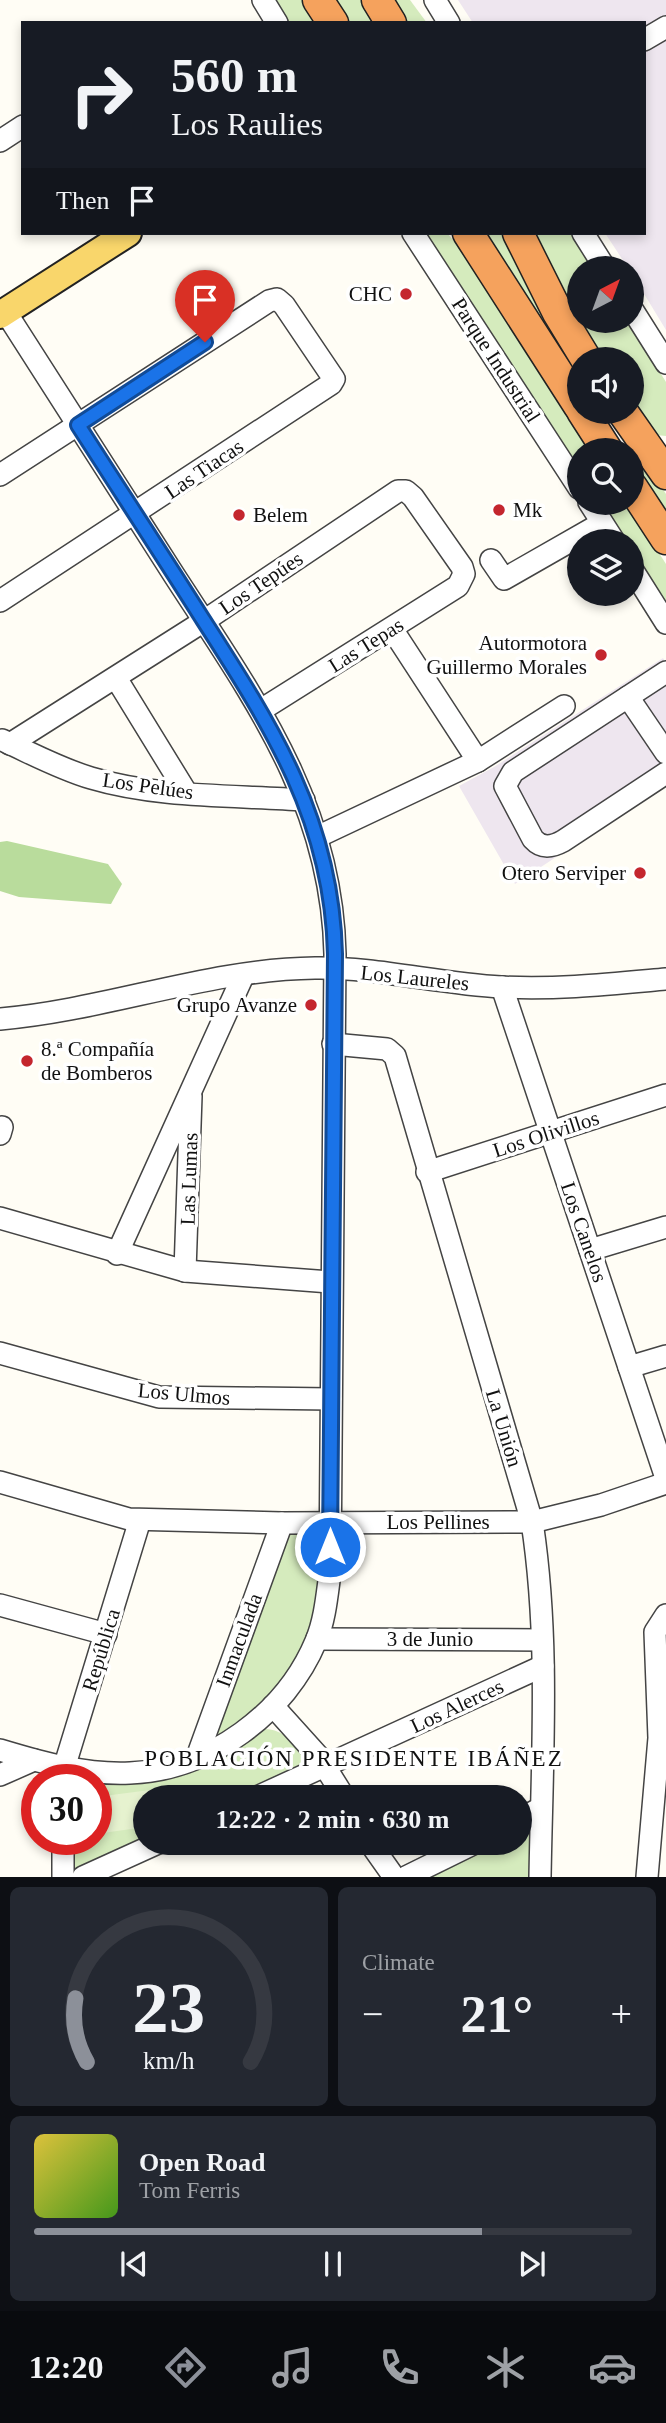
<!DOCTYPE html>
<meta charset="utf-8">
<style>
:root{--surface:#171b24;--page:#242831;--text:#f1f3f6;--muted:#9ea1a6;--line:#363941;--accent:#8c9099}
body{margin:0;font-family:"Times New Roman",serif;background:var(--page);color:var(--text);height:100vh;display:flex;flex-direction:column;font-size:26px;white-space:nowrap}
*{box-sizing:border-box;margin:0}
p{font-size:23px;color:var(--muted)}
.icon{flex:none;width:38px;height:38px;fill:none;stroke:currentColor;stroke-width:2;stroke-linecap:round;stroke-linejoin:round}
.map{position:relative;height:1877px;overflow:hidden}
.side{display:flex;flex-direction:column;gap:10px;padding:10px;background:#0d0f14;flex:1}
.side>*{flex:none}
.hud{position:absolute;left:21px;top:21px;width:625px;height:214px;border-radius:0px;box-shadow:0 4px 10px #0003;background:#171b24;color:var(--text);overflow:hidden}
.needle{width:46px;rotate:41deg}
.controls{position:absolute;left:567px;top:256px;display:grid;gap:14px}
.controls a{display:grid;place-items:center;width:77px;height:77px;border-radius:50%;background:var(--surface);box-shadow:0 4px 10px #0003;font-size:35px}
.speed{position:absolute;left:21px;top:1764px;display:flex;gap:14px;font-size:35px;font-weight:700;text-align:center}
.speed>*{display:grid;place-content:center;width:91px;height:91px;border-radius:50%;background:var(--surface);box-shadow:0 4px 10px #0003;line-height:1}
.speed .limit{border:10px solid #d22;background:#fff;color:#111}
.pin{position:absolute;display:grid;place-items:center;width:60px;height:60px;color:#fff;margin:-72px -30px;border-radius:50% 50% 50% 0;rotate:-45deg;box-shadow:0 0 7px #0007}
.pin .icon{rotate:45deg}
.me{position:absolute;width:77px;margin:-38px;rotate:0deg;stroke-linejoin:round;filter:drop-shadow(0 0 5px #0008)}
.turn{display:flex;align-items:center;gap:24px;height:147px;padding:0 35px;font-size:32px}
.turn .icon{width:91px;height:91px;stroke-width:2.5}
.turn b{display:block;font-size:49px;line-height:60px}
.then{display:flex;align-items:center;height:66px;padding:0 35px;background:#0003;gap:14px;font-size:26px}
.big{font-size:52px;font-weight:700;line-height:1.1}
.side .tile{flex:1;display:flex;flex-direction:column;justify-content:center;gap:10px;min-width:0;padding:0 24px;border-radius:10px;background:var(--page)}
.side .dial{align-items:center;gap:0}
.dial svg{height:182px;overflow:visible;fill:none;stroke:var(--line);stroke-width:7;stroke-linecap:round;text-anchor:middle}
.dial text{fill:var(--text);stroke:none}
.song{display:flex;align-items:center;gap:21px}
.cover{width:84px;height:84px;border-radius:10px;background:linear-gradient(135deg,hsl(50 70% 55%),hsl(100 70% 35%))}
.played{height:7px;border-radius:4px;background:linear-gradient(90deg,var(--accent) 75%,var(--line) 75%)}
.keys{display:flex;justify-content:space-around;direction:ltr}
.heat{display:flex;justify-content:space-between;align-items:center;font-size:38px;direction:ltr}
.side .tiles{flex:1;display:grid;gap:10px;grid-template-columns:1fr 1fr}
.tile:last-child{grid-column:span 2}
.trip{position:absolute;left:133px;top:1785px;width:399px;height:70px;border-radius:35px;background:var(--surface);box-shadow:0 4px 10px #0003;font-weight:700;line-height:70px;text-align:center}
.dock{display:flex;height:112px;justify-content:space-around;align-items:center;background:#090b0e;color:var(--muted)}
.dock .icon{width:49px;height:49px}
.dock .active{color:var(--accent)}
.dock b{font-size:32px;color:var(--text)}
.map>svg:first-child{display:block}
.industrial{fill:#eee6ef}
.green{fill:#d5ebbd}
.forest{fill:#b9dc9c}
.pitch{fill:#e6f2cf}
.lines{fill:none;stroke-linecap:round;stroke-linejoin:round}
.minor-casing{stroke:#444;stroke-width:24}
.major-casing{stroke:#222;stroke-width:30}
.highway-casing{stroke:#222;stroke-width:33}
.minor{stroke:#fff;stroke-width:21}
.major{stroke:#f9d66b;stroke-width:26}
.highway{stroke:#f5a25d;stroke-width:30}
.route-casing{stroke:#114b97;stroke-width:18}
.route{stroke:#1a73e8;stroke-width:12}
.poi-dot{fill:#c4262e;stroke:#fff;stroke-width:2.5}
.labels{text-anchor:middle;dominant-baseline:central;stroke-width:7;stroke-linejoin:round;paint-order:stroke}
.poi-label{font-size:21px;fill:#111;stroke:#fff;text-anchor:end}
.street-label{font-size:21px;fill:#111;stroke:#fff}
.neighbourhood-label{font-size:23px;letter-spacing:2px;fill:#111;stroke:#fff}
</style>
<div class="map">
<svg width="666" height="1877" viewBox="0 0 666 1877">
<rect width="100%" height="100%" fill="#fffdf5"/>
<g class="industrial">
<polygon points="458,0 666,0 666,330 632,274 632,268 628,268 605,233 644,233 644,23 473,23"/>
<polygon points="663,658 666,663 666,785 515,884 459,786 494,767"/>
</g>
<g class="green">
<polygon points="274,0 307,0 321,23 289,23"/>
<polygon points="326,0 365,0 379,23 341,23"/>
<polygon points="387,0 410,0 427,23 402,23"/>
<polygon points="422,233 447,233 466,255 592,450 579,450 579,474"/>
<polygon points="481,233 510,233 579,361 579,377"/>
<polygon points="530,233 572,233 594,268 579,268 579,320 627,320 666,382 666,436 656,435 632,403 632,359 603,359 571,310"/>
<polygon points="632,465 650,470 666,494 666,524 632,472"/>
<polygon points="597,502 626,502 666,564 666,607 632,555 632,541 623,541"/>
<polygon points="288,1531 314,1531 322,1541 322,1586 308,1641 272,1699 218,1739 215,1735"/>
<path d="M265,1729C282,1729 301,1745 305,1763L299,1770L275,1777L234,1797H145V1839L72,1870L71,1839H96V1782C145,1789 198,1775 238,1748C248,1742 255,1734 265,1729Z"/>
<polygon points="520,1825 529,1826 529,1877 419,1877 485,1843 520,1843"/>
</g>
<polygon class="forest" points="7,841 108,864 122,884 111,904 19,897 0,891 0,842"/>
<polygon class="pitch" points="150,1790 151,1797 145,1797 145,1827 96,1834 96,1797"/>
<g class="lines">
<g class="minor-casing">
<g id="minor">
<polyline points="263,0 277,23"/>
<polyline points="435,0 449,23"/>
<polyline points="644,40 666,27"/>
<polyline points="0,141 23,126"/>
<polyline points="413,233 579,488"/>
<polyline points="583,233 605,268"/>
<polyline points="632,309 666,363"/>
<polyline points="0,475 269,301 277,299 284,305 334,379 331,384 0,601"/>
<polyline points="589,502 614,541"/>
<polyline points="491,560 504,579 602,523"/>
<polyline points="632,569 666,623"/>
<polyline points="392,629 478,761"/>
<path d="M666,672L513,772L505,786L533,839C542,849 552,847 563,841L666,773"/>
<polyline points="116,678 186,792"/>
<polyline points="628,697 666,753"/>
<path d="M2,740C31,753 60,769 91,778C158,798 234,795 304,800"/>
<polyline points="10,744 204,621 398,491 406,491 413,497 462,567 464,574 458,586 261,710"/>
<polyline points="317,837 478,761 564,706"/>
<polyline points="502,987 666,1478"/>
<path d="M0,1019C106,1010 209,969 315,968C377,967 439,984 501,987C556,990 611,984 666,979"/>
<path d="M333,1044L387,1049L395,1056L532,1522C550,1639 542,1759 540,1877"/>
<polyline points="0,1134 2,1127"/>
<polyline points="427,1172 666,1095"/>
<polyline points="0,1218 185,1271 330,1282"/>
<polyline points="590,1250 666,1227"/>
<polyline points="117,1254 243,976"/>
<polyline points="185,1271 191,1096"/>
<polyline points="0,1353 159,1397 331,1399"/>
<polyline points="629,1367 666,1356"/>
<polyline points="0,1482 129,1519 282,1523 532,1522 601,1505 666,1483"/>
<polyline points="0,1605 106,1634"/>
<polyline points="317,1639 542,1640"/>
<polyline points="273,1706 319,1757 344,1797"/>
<path d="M0,1750C43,1763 85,1775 130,1773C210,1770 286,1713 316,1641C325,1620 327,1595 330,1573L335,954C332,803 253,697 174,575C118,487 61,400 5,311"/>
<polyline points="197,1757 282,1523"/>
<polyline points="0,1775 34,1760"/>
<polyline points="64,1780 64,1768 140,1520"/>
<polyline points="257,1797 543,1666"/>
<polyline points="520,1819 541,1808"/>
<polyline points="63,1839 63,1877"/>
<polyline points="370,1843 394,1877"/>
<polyline points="83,1877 158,1843"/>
<polyline points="406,1877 475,1843"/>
<polyline points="647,1877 659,1738 655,1632 666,1615"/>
</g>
</g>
<g class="major-casing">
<polyline id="major" points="0,315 128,233"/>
</g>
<g class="highway-casing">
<g id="highway">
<polyline points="318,0 333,23"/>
<polyline points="377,0 391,23"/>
<polyline points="468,233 579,406"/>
<polyline points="518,233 558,313 586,359"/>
<polyline points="582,411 607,450"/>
<polyline points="622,411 666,474"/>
<polyline points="632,487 666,539"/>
</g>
</g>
<use href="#minor" class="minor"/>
<use href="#major" class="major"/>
<use href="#highway" class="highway"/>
</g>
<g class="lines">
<g class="route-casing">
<path id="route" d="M205,342L78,425C119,489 161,553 202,618C272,727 332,820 335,954L330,1547"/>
</g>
<use href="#route" class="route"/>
</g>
<g class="poi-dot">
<circle cx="406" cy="294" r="7"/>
<circle cx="499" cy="510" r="7"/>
<circle cx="239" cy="515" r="7"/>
<circle cx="601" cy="655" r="7"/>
<circle cx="640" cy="873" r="7"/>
<circle cx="311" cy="1005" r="7"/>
<circle cx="27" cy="1061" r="7"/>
</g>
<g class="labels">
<g class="poi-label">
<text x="392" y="294">CHC</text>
<text x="513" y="510" text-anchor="start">Mk</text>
<text x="253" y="515" text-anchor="start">Belem</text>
<text x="587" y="643">Autormotora<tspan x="587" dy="24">Guillermo Morales</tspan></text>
<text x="626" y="873">Otero Serviper</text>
<text x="297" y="1005">Grupo Avanze</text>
<text x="41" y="1049" text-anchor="start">8.ª Compañía<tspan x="41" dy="24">de Bomberos</tspan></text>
</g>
<g class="street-label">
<text transform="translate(496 360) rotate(57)">Parque Industrial</text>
<text transform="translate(204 469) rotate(-34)">Las Tiacas</text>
<text transform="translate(261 583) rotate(-34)">Los Tepúes</text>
<text transform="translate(366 645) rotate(-32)">Las Tepas</text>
<text transform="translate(148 786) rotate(8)">Los Pelúes</text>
<text transform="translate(415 978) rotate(6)">Los Laureles</text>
<text transform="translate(546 1134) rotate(-18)">Los Olivillos</text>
<text transform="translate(189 1179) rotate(-88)">Las Lumas</text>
<text transform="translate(584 1232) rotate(71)">Los Canelos</text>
<text transform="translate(184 1394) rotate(5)">Los Ulmos</text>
<text transform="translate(504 1428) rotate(73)">La Unión</text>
<text x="438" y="1522">Los Pellines</text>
<text x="430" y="1639">3 de Junio</text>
<text transform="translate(239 1640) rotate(-70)">Inmaculada</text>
<text transform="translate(101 1650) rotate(-73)">República</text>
<text transform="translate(457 1706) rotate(-25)">Los Alerces</text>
</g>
<g class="neighbourhood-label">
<text x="354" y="1758">POBLACIÓN PRESIDENTE IBÁÑEZ</text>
</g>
</g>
</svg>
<div class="controls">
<a><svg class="needle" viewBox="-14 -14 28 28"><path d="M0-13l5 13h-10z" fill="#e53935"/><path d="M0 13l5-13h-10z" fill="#9ea1a6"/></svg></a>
<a><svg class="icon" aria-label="sound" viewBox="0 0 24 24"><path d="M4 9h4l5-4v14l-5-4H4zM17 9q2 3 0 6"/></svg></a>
<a><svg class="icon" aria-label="search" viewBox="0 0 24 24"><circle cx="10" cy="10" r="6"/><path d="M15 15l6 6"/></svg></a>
<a><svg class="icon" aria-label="layers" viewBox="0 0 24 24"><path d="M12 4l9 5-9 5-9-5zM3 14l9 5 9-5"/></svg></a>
</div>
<div class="speed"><div class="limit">30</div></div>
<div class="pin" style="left:205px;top:342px;background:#d93025"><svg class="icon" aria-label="arrive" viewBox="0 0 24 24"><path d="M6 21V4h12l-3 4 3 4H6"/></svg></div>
<svg class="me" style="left:330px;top:1547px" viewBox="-20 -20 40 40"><circle r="17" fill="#1a73e8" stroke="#fff" stroke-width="3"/><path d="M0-11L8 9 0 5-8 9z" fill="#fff"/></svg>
<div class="trip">12:22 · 2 min · 630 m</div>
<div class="hud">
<div class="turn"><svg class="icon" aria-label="right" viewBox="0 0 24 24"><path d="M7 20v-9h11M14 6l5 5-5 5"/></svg><div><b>560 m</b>Los Raulies</div></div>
<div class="then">Then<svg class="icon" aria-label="arrive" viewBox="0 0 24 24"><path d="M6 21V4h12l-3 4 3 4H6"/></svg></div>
</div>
</div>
<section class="side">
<div class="tiles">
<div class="tile dial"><svg viewBox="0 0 100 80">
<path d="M14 69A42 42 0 1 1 86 69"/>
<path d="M14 69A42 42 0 0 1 9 41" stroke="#8c9099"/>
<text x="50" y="56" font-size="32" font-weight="700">23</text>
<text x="50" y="72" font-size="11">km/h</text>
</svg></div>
<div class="tile"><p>Climate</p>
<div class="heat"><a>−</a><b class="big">21°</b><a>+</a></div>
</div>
<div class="tile">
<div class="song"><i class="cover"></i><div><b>Open Road</b><p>Tom Ferris</p></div></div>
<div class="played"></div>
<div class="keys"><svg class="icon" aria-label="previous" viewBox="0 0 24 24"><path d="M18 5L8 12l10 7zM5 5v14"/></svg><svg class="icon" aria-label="pause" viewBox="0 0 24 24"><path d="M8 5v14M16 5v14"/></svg><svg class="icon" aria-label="next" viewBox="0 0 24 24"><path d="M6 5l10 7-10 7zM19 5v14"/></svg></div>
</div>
</div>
</section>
<nav class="dock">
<b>12:20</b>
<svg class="icon active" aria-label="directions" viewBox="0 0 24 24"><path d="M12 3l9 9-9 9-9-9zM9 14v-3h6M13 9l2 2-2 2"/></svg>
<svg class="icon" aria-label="music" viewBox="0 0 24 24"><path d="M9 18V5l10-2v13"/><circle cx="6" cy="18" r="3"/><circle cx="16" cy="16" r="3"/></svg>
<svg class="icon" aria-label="phone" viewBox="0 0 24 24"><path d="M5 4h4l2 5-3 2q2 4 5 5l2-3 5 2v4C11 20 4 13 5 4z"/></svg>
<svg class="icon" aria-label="climate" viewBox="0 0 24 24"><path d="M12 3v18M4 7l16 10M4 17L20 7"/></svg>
<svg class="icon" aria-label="car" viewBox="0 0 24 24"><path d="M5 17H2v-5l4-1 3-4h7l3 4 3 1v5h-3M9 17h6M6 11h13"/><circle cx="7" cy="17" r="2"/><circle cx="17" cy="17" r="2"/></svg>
</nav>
